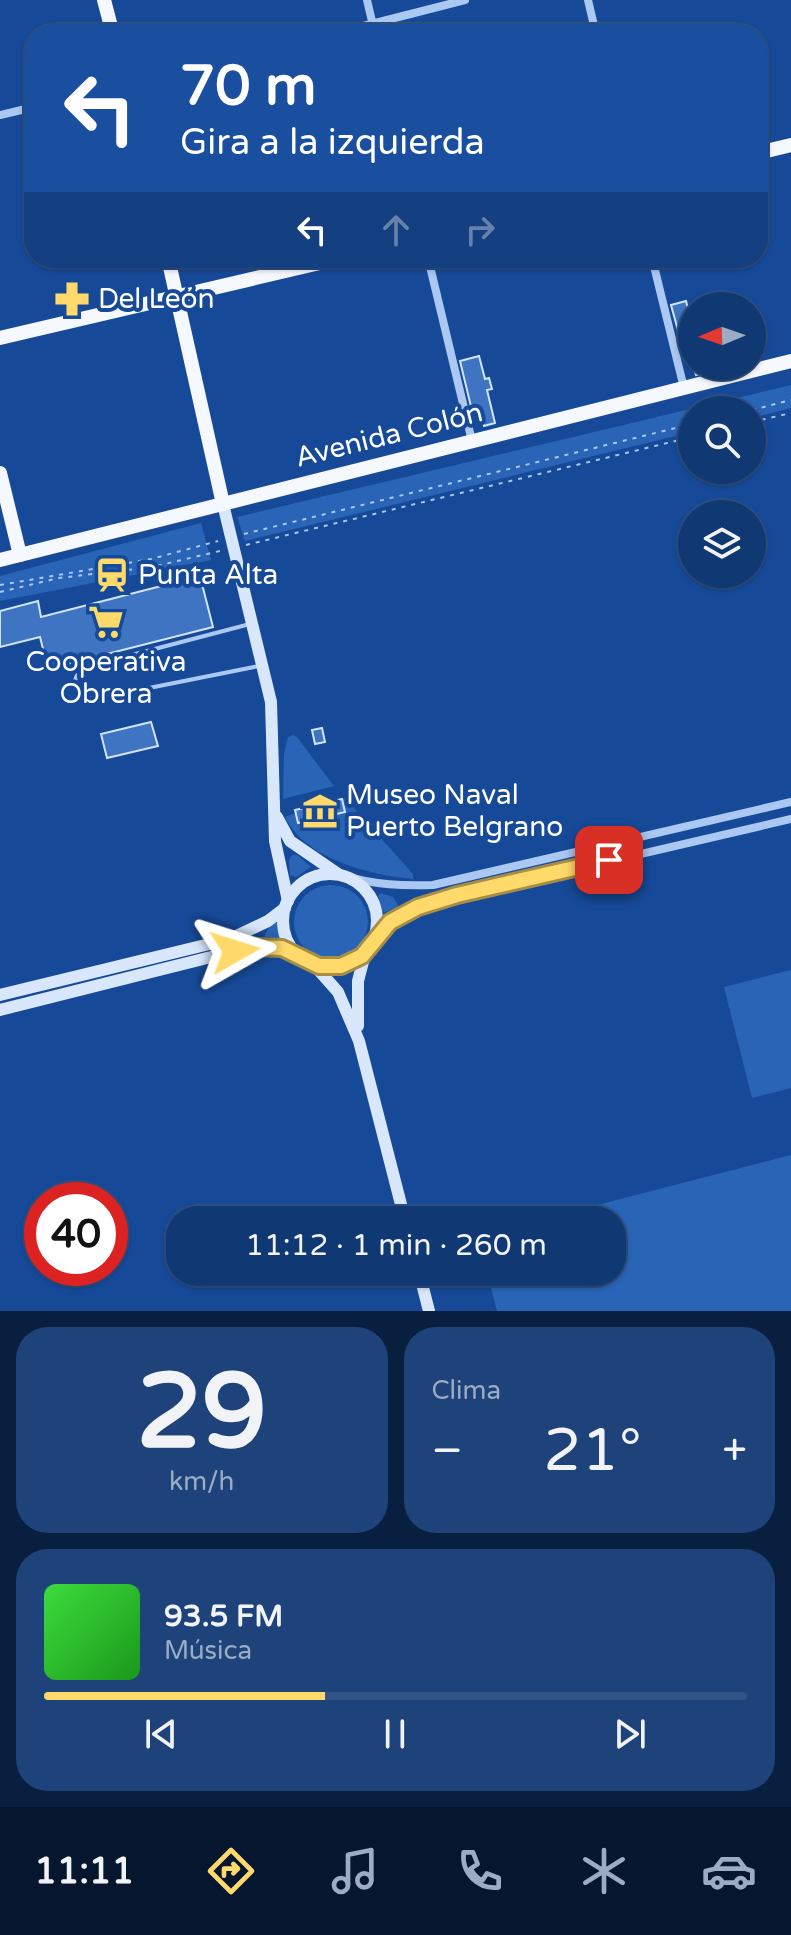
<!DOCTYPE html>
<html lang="es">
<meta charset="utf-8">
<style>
:root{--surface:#103873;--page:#1e437b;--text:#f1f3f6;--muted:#9cacc4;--line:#305285;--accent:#ffda6b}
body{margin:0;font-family:"Varela Round",sans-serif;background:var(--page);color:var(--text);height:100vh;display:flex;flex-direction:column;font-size:30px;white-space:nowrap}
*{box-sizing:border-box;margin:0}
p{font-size:26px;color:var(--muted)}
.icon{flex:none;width:44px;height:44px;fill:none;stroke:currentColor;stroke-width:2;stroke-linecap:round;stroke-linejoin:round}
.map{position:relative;height:1311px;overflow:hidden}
.side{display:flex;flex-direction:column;gap:16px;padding:16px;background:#091f3f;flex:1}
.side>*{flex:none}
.top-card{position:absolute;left:24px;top:24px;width:744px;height:244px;border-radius:32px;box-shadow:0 2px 6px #0004,0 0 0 2px var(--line);background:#1a4fa0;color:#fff;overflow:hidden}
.needle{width:52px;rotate:268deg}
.tools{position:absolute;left:678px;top:292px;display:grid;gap:16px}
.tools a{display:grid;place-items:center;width:88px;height:88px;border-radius:50%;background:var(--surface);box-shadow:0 2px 6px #0004,0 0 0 2px var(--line);font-size:40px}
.speed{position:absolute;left:24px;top:1182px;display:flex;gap:16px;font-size:40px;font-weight:700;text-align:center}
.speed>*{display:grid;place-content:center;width:104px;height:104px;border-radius:50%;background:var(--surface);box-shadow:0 2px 6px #0004,0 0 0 2px var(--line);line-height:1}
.speed .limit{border:12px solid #d22;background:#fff;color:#111}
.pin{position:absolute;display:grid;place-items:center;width:68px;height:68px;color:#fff;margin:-34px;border-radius:16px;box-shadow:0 4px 12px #0006}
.me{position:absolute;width:88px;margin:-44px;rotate:84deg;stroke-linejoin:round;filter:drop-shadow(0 0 6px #0008)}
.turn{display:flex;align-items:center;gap:28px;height:168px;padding:0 24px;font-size:36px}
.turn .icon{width:104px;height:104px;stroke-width:2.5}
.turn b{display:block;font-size:56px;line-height:68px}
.lanes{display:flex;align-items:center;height:76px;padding:0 24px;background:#0003;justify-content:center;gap:40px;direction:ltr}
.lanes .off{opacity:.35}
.big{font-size:60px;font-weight:600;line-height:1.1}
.side .tile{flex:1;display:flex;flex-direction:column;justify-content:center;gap:12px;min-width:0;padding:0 28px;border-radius:32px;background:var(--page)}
.side .dial{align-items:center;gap:0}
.dial b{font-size:104px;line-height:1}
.song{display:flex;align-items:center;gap:24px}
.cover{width:96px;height:96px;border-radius:12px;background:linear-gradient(135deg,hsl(120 70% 55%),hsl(120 70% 35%))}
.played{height:8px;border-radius:4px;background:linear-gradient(90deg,var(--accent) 40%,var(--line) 40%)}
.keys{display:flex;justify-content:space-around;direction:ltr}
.heat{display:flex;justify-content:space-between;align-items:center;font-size:44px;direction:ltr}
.side .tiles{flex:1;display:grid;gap:16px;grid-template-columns:1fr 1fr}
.tile:last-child{grid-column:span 2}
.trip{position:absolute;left:166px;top:1206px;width:460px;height:80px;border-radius:32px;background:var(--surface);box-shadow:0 2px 6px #0004,0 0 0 2px var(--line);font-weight:600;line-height:80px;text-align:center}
.dock{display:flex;height:128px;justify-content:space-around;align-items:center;background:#06162e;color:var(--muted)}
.dock .icon{width:56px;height:56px}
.dock .current{color:var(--accent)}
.dock b{font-size:36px;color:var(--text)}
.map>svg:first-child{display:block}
.green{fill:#2964b7}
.building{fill:#3e74c1;stroke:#d2e3fc;stroke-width:2}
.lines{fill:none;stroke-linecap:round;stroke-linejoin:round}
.path{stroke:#aac8f2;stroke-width:2;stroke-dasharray:4 6;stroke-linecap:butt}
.lane{stroke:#aac8f2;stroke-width:4}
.street{stroke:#aac8f2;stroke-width:8}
.secondary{stroke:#d9e7fc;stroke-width:12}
.primary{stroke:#f5f9ff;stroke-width:14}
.route-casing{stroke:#a68e46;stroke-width:20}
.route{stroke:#ffda6b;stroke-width:14}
.labels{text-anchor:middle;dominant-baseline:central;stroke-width:8;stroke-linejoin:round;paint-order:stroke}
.poi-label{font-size:28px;fill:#fff;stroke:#164a99;text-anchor:start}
.street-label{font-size:28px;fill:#fff;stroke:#164a99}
</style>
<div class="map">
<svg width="791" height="1311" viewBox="0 0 791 1311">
<rect width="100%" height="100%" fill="#164a99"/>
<g class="green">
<polygon points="791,385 791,408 752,418 752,410 692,410 692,432 245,541 237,517"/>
<polygon points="201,523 211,560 0,601 0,576"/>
<polygon points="293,735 297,737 334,786 283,799 284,754 288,737"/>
<path d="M345,798L413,874V879C370,875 305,859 285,817L296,813L299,823L345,812L342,799Z"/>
<polygon points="292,855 297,855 311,867 296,877 290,875 289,860"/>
<circle cx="331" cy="922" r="37"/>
<polygon points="381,893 393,897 399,907 383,913 378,896"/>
<polygon points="274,922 278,923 282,941 266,942 264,937 270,925"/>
<polygon points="791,970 791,1088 752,1098 724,987"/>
<polygon points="791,1155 791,1311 497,1311 487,1272 612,1272 612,1220 539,1220"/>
</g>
<g class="building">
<polygon points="686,301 692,324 692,343 682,345 671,305"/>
<polygon points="479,356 485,379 489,378 492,389 487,390 495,423 484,426 480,413 473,415 460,361"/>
<polygon points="693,366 730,366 696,375"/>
<polygon points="200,576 213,627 48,669 40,637 0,647 0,611 38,601 41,617"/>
<polygon points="151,722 158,746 107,758 101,734"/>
<polygon points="322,728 325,742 315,744 312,730"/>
<polygon points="342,799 345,812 298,823 295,810"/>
</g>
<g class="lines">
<g class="path">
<polyline points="752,410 791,400"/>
<polyline points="752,422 791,413"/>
<polyline points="244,534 692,424"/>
<polyline points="246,545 692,437"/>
<polyline points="0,585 151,559 218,541"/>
<polyline points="0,592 59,578 152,567 224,550"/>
</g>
<path class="lane" d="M250,624L86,667C74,674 71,685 81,696L94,699L259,666"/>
<g class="street">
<polyline points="367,0 375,34"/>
<polyline points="588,0 596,34"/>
<polyline points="332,34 465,0"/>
<polyline points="0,115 34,107"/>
<polyline points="428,258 472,441"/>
<polyline points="652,258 684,388"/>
<path d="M346,876C375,885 403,886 433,885L791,802"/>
<polyline points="373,939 390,922 430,903 791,819"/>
</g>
<g class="secondary">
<polyline points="223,504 271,702 275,841 288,901"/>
<polyline points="277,817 290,841 338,874"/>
<circle cx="330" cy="921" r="47"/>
<polyline points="233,946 235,951 271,947 296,953"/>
<polyline points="315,966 338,992 359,1041 405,1220"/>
<polyline points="0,995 230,939 268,921 285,908"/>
<polyline points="0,1010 235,951"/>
<polyline points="358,1026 358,981 365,954"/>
<polyline points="419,1272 429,1311"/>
</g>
<g class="primary">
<polyline points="104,0 113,34"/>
<polyline points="758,153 791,145"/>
<polyline points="168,258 223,504"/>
<polyline points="0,338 341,258"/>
<polyline points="0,473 20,555"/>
<polyline points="0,560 791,361"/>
</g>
</g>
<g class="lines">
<g class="route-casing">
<polyline id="route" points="235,951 253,947 282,948 319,966 341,966 362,956 390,922 418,907 457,895 609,860"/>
</g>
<use href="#route" class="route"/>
</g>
<defs>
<g id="pharmacy-bare" transform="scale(2.76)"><path d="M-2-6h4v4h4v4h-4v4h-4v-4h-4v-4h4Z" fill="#ffda6b" stroke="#164a99" stroke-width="2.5" paint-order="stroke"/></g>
<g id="station-bare" transform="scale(2.76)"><path d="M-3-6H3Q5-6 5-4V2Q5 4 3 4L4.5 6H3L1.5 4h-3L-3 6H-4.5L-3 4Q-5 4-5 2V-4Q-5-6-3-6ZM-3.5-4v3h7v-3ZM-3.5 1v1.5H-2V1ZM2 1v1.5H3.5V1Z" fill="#ffda6b" stroke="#164a99" stroke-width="2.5" paint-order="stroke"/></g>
<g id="supermarket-bare" transform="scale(2.76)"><path d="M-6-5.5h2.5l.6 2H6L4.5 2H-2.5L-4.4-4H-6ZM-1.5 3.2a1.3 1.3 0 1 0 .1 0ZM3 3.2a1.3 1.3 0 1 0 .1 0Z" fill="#ffda6b" stroke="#164a99" stroke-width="2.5" paint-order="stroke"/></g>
<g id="museum-bare" transform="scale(2.76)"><path d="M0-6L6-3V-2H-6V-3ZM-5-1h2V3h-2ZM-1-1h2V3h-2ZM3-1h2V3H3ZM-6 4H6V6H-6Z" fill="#ffda6b" stroke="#164a99" stroke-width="2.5" paint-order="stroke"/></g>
</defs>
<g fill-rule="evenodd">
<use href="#pharmacy-bare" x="72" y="299"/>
<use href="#station-bare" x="112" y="575"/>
<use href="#supermarket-bare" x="106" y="622"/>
<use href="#museum-bare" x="320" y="811"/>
</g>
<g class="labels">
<g class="poi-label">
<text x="98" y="299">Del León</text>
<text x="138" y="575">Punta Alta</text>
<text x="106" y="662" text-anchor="middle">Cooperativa<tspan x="106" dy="32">Obrera</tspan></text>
<text x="346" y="795">Museo Naval<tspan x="346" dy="32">Puerto Belgrano</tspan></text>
</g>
<g class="street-label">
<text transform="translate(389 435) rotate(-14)">Avenida Colón</text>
</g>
</g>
</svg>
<div class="tools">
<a><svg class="needle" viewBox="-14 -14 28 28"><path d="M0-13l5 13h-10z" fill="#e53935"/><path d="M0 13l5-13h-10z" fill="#9cacc4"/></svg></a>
<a><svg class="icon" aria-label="search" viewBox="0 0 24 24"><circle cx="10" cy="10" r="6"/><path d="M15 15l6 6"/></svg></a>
<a><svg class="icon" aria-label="layers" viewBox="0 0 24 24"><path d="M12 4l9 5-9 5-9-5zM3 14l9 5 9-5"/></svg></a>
</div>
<div class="speed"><div class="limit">40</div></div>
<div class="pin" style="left:609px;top:860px;background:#d93025"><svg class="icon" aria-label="arrive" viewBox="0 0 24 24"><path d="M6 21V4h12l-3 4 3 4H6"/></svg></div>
<svg class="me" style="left:235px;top:951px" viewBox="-20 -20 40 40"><path d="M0-17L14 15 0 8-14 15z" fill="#ffda6b" stroke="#fff" stroke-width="4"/></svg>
<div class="trip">11:12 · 1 min · 260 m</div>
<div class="top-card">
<div class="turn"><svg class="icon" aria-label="left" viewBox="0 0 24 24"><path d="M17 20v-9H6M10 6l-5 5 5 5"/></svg><div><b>70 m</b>Gira a la izquierda</div></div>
<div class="lanes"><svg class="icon" aria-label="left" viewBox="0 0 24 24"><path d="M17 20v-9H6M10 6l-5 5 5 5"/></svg><svg class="icon off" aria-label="ahead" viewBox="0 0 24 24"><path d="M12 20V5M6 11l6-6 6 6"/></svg><svg class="icon off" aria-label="right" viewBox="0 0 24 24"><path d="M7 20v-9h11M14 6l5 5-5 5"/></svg></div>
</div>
</div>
<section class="side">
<div class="tiles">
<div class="tile dial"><b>29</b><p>km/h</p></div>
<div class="tile"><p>Clima</p>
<div class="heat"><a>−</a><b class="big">21°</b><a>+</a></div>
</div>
<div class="tile">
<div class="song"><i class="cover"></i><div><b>93.5 FM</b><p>Música</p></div></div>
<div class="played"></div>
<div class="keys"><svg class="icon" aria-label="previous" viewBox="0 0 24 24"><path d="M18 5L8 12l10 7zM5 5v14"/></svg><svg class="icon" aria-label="pause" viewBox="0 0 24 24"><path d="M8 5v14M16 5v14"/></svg><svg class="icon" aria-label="next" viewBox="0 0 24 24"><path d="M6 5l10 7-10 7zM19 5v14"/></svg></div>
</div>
</div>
</section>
<nav class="dock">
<b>11:11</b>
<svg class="icon current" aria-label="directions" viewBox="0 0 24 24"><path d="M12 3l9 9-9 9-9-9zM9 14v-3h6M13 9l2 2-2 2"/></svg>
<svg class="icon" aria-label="music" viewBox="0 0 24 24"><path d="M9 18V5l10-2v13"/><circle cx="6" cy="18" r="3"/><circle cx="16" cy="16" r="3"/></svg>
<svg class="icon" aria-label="phone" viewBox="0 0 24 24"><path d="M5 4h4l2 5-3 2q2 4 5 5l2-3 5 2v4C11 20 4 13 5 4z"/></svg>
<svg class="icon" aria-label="climate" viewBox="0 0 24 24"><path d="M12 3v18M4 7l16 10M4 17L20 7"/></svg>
<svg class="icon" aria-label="car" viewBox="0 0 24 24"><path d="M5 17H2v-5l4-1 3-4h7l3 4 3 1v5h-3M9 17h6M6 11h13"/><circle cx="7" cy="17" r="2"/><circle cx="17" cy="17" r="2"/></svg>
</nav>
